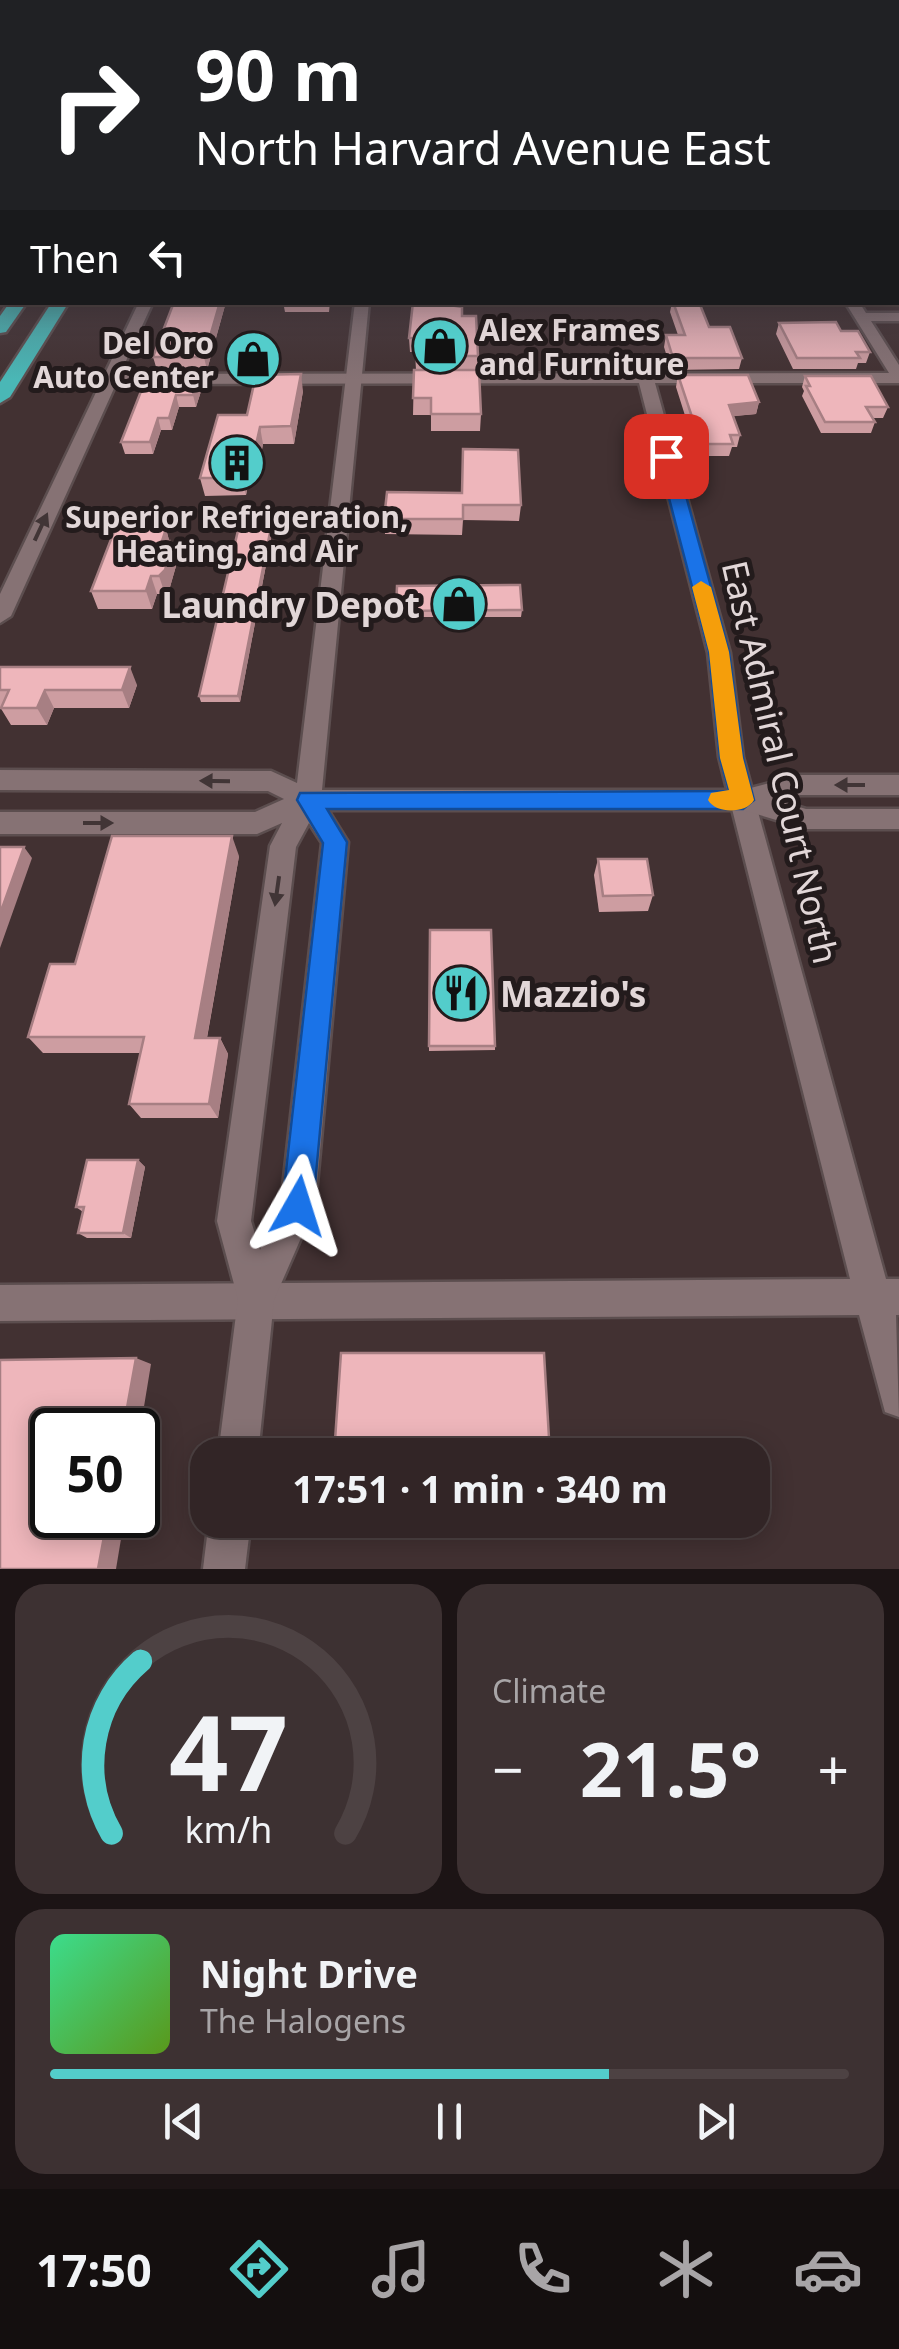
<!DOCTYPE html>
<meta charset="utf-8">
<style>
:root{--surface:#322526;--page:#3d3132;--text:#f1f3f6;--muted:#a8a5a7;--line:#4d4243;--accent:#53cdcb}
body{margin:0;font-family:"Noto Sans",sans-serif;background:var(--page);color:var(--text);height:100vh;display:flex;flex-direction:column;font-size:38px;white-space:nowrap}
*{box-sizing:border-box;margin:0}
p{font-size:32px;color:var(--muted)}
.icon{flex:none;width:55px;height:55px;fill:none;stroke:currentColor;stroke-width:2;stroke-linecap:round;stroke-linejoin:round}
.map{position:relative;height:1569px;overflow:hidden}
.panel{display:flex;flex-direction:column;gap:15px;padding:15px;background:#1c1415;flex:1}
.panel>*{flex:none}
.guide{position:absolute;left:0px;top:0px;width:900px;height:305px;box-shadow:0 5px 25px #0003,0 0 0 2px var(--line);background:#202124;color:#fff;overflow:hidden}
.speed{position:absolute;left:30px;top:1408px;display:flex;gap:20px;font-size:50px;font-weight:700;text-align:center}
.speed>*{display:grid;place-content:center;width:130px;height:130px;border-radius:50%;background:var(--surface);box-shadow:0 5px 25px #0003,0 0 0 2px var(--line);line-height:1}
.speed .limit{border:5px solid #111;border-radius:15px;background:#fff;color:#111}
.pin{position:absolute;display:grid;place-items:center;width:85px;height:85px;color:#fff;margin:-42px;border-radius:20px;box-shadow:0 5px 15px #0006}
.me{position:absolute;width:110px;margin:-55px;rotate:6deg;stroke-linejoin:round;filter:drop-shadow(0 0 8px #0008)}
.turn{display:flex;align-items:center;gap:35px;height:210px;padding:0 30px;font-size:45px}
.turn .icon{width:130px;height:130px;stroke-width:2.5}
.turn b{display:block;font-size:70px;line-height:85px}
.then{display:flex;align-items:center;height:95px;padding:0 30px;background:#0003;gap:20px;font-size:38px}
.big{font-size:75px;font-weight:700;line-height:1.1}
.panel .card{flex:1;display:flex;flex-direction:column;justify-content:center;gap:15px;min-width:0;padding:0 35px;border-radius:30px;background:var(--page)}
.panel .dial{align-items:center;gap:0}
.dial svg{height:260px;overflow:visible;fill:none;stroke:var(--line);stroke-width:7;stroke-linecap:round;text-anchor:middle}
.dial text{fill:var(--text);stroke:none}
.song{display:flex;align-items:center;gap:30px}
.cover{width:120px;height:120px;border-radius:15px;background:linear-gradient(135deg,hsl(150 70% 55%),hsl(90 70% 35%))}
.played{height:10px;border-radius:5px;background:linear-gradient(90deg,var(--accent) 70%,var(--line) 70%)}
.keys{display:flex;justify-content:space-around;direction:ltr}
.heat{display:flex;justify-content:space-between;align-items:center;font-size:55px;direction:ltr}
.panel .tiles{flex:1;display:grid;gap:15px;grid-template-columns:1fr 1fr}
.card:last-child{grid-column:span 2}
.trip{position:absolute;left:190px;top:1438px;width:580px;height:100px;border-radius:30px;background:var(--surface);box-shadow:0 5px 25px #0003,0 0 0 2px var(--line);font-weight:700;line-height:100px;text-align:center}
.tabs{display:flex;height:160px;justify-content:space-around;align-items:center;background:#140f0f;color:var(--muted)}
.tabs .icon{width:70px;height:70px}
.tabs .selected{color:var(--accent)}
.tabs b{font-size:45px;color:var(--text)}
.map>svg:first-child{display:block}
.lines{fill:none;stroke-linecap:round;stroke-linejoin:round}
.minor-casing{stroke:#5c4e4f;stroke-width:5}
.secondary-casing{stroke:#5c4e4f;stroke-width:5}
.motorway-casing{stroke:#5c4e4f;stroke-width:5}
.minor{fill:#867274;fill-rule:evenodd}
.secondary{fill:#867274;fill-rule:evenodd}
.motorway{fill:#4ab7b6;fill-rule:evenodd}
.wall{fill:#cd9da1}
.shaded-wall{fill:#a77f83}
.building{fill:#eeb6bb;stroke:#a77f83;stroke-width:2.5}
.oneway{fill:#413536}
.route{fill:#1a73e8;stroke:#114b97;stroke-width:2.5}
.slow{fill:#f59e0b}
.labels{text-anchor:middle;dominant-baseline:central;stroke-width:10;stroke-linejoin:round;paint-order:stroke}
.far-poi-label{font-size:30px;font-weight:bold;fill:#e2d7d8;stroke:#231b1c;text-anchor:start}
.poi-label{font-size:35px;font-weight:bold;fill:#e2d7d8;stroke:#231b1c;text-anchor:end}
.street-label{font-size:35px;fill:#e2d7d8;stroke:#231b1c}
</style>
<div class="map">
<svg width="899" height="1569" viewBox="0 0 899 1569">
<rect width="100%" height="100%" fill="#423132"/>
<g class="lines">
<g class="minor-casing">
<g id="minor">
<rect x="898" y="218" width="1" height="8"/>
<polygon points="139,302 153,302 120,374 889,373 845,302 859,302 866,313 899,313 899,321 871,321 899,365 899,383 655,383 730,653 743,757 886,1279 899,1279 899,1315 896,1315 899,1417 885,1412 859,1315 0,1321 0,1285 850,1279 719,757 708,653 639,383 116,384 11,616 0,623 0,594"/>
</g>
</g>
<g class="secondary-casing">
<g id="secondary">
<polygon points="2,212 2,221 0,222 0,213"/>
<path d="M355,302H369L322,790H743L800,775H899V795H800L779,801L806,809H899V829H806L743,810H328L348,842L315,1206L274,1300L258,1455H218L238,1299L217,1221L270,846L282,823L257,834H0V812H255L284,799L268,791L0,790V770L271,771L297,783ZM309,823L322,843L281,1204L260,1250L251,1221L296,847Z"/>
<polygon points="209,1520 251,1520 245,1569 203,1569"/>
</g>
</g>
<g class="motorway-casing">
<g id="motorway">
<polygon points="10,302 27,302 6,332 0,333 0,316"/>
<polygon points="52,302 69,302 10,397 0,403 0,382"/>
</g>
</g>
<use href="#minor" class="minor"/>
<use href="#secondary" class="secondary"/>
<use href="#motorway" class="motorway"/>
</g>
<g class="wall">
<polygon points="226,302 207,370 157,370 153,357"/>
<polygon points="270,302 330,302 329,312 285,312 284,307 271,307"/>
<polygon points="672,302 709,327 742,358 739,369 671,370 664,347 666,335 678,335 670,312"/>
<polygon points="449,305 462,316 478,356 477,370 416,370 415,352 410,352 409,338"/>
<polygon points="779,323 841,331 870,352 866,363 858,363 856,369 793,369 776,334"/>
<polygon points="414,370 481,414 480,431 431,431 431,415 413,415"/>
<polygon points="678,375 759,402 756,414 733,416 740,435 737,447 732,447 729,456 704,456 701,444 694,444 676,387"/>
<polygon points="147,376 202,388 196,407 179,407 172,430 161,430 153,454 125,454 121,442"/>
<polygon points="805,376 888,407 883,418 873,418 875,422 871,433 821,433 802,396 804,391 802,387"/>
<polygon points="303,391 294,444 263,444 256,481 249,481 246,495 205,496 200,478 247,415"/>
<polygon points="387,492 521,505 519,521 463,520 462,535 385,534 384,519"/>
<polygon points="272,522 273,528 240,702 201,702 199,696"/>
<polygon points="166,529 176,566 170,587 165,594 157,594 152,609 98,609 91,591"/>
<polygon points="522,610 521,617 396,617 396,611"/>
<polygon points="0,667 137,685 129,708 54,708 47,725 11,725 0,707"/>
<polygon points="239,856 207,1038 220,1038 228,1054 218,1118 141,1118 129,1104 141,1053 43,1053 28,1037 75,964"/>
<polygon points="598,859 653,895 648,911 599,912 594,875"/>
<polygon points="430,930 495,1046 495,1050 429,1051"/>
<polygon points="138,1160 145,1167 131,1238 87,1238 78,1233 83,1212 76,1207"/>
</g>
<g class="shaded-wall">
<polygon points="220,302 226,302 207,370 204,357"/>
<polygon points="301,374 303,391 294,444 291,426"/>
<polygon points="199,376 202,388 196,407 193,395"/>
<polygon points="176,395 179,407 172,430 169,418"/>
<polygon points="759,402 756,414 726,417 729,405"/>
<polygon points="158,418 161,430 153,454 150,442"/>
<polygon points="260,427 263,444 256,481 252,463"/>
<polygon points="245,463 249,481 246,495 242,478"/>
<polygon points="272,522 273,528 240,702 238,696"/>
<polygon points="166,529 176,566 170,587 165,594 159,576 162,541"/>
<polygon points="151,576 157,594 152,609 146,591"/>
<polygon points="130,667 137,685 129,708 122,690"/>
<polygon points="45,690 54,708 47,725 37,708"/>
<polygon points="232,836 239,856 204,1054 195,1038"/>
<polygon points="24,847 32,858 0,948 0,914"/>
<polygon points="220,1038 228,1054 218,1118 209,1104"/>
<polygon points="138,1160 145,1167 131,1238 123,1233"/>
<polygon points="136,1358 151,1364 138,1443 138,1430 123,1430"/>
<polygon points="108,1515 125,1515 116,1569 98,1569"/>
</g>
<g class="building">
<polygon points="0,160 2,160 2,189 0,191 2,163 0,163"/>
<polygon points="174,302 220,302 204,357 153,357"/>
<polygon points="413,302 449,302 449,305 462,307 462,316 476,316 478,356 415,356 416,338 409,338"/>
<polygon points="673,302 699,302 709,327 730,327 742,358 673,358 666,335 685,335"/>
<polygon points="836,322 841,331 858,331 870,352 856,352 860,358 797,358 779,323"/>
<polygon points="414,370 479,370 481,414 431,414 431,398 413,398"/>
<polygon points="301,374 291,426 260,427 252,463 245,463 242,478 200,478 218,415 247,415 256,375"/>
<polygon points="678,375 748,375 759,402 729,405 740,435 730,435 733,444 707,444 704,432 697,432"/>
<polygon points="147,376 199,376 193,395 176,395 169,418 158,418 150,442 121,442"/>
<polygon points="805,376 871,376 888,407 866,407 875,422 825,422 806,386 810,386"/>
<polygon points="463,449 518,450 521,505 463,505 463,519 384,519 387,492 462,493"/>
<polygon points="240,522 272,522 238,696 199,696"/>
<polygon points="115,529 166,529 162,541 169,541 167,548 171,548 165,570 159,576 151,576 146,591 91,591"/>
<polygon points="520,585 522,610 396,611 397,586"/>
<polygon points="0,667 130,667 122,690 45,690 37,708 1,708 9,690 0,690"/>
<polygon points="112,836 232,836 195,1038 220,1038 209,1104 129,1104 144,1037 28,1037 50,964 75,964"/>
<polygon points="0,847 24,847 0,914"/>
<polygon points="598,859 647,859 653,895 603,896"/>
<polygon points="430,930 491,930 495,1046 429,1046"/>
<polygon points="87,1160 138,1160 123,1233 78,1233 84,1207 76,1207"/>
<polygon points="341,1353 544,1353 550,1455 334,1455"/>
<polygon points="136,1358 123,1430 52,1430 52,1515 108,1515 98,1569 0,1569 0,1360"/>
</g>
<defs><path id="oneway-solid" d="M-6-.8H1V-3.2L6.5 0L1 3.2V.8H-6Z" transform="scale(2.5)"/></defs>
<g class="oneway">
<use href="#oneway-solid" transform="translate(41 527) rotate(-65)"/>
<use href="#oneway-solid" transform="translate(215 781) rotate(-179)"/>
<use href="#oneway-solid" transform="translate(850 785) rotate(180)"/>
<use href="#oneway-solid" transform="translate(98 823)"/>
<use href="#oneway-solid" transform="translate(277 891) rotate(98)"/>
</g>
<linearGradient id="sky" x2="0" y2="1"><stop stop-color="#241b1c"/><stop offset="0.42" stop-color="#544e5a"/><stop offset="1" stop-color="#544e5a" stop-opacity="0"/></linearGradient>
<rect width="899" height="380" fill="url(#sky)"/>
<polygon class="route" points="666,451 675,456 729,652 743,758 754,800 743,809 327,809 347,842 313,1206 309,1217 298,1221 286,1217 282,1206 323,843 297,800 300,793 729,791 720,758 709,652 658,456"/>
<path class="slow" d="M701,581L711,587L729,652L743,758L754,800C746,814 716,814 708,800L711,793L729,790L720,758L709,652L692,587Z"/>
<defs>
<g id="shop-disc" transform="scale(2.875)"><circle r="9.5" fill="#53cdcb" stroke="#231b1c"/><path d="M-5-2.5h2.3a2.7 3.5 0 0 1 5.4 0H5L5.5 6h-11ZM-1.5-2.5h3a1.5 2.3 0 0 0-3 0Z" fill="#111"/></g>
<g id="building-disc" transform="scale(2.875)"><circle r="9.5" fill="#53cdcb" stroke="#231b1c"/><path d="M-4-6H4V6H1V3H-1V6H-4ZM-2.5-4.3h1.7v1.8h-1.7ZM.8-4.3h1.7v1.8H.8ZM-2.5-1h1.7V.8h-1.7ZM.8-1h1.7V.8H.8Z" fill="#111"/></g>
<g id="restaurant-disc" transform="scale(2.875)"><circle r="9.5" fill="#53cdcb" stroke="#231b1c"/><path d="M-5-6h1v4h1v-4h1v4h1v-4h1v5L-1.5 .5V6h-2V.5L-5-1ZM5-6V6H3V1.5H1.5Q1.5-4 5-6Z" fill="#111"/></g>
</defs>
<g fill-rule="evenodd">
<use href="#shop-disc" x="440" y="346"/>
<use href="#shop-disc" x="253" y="359"/>
<use href="#building-disc" x="237" y="463"/>
<use href="#shop-disc" x="459" y="604"/>
<use href="#restaurant-disc" x="461" y="993"/>
</g>
<g class="labels">
<g class="far-poi-label">
<text x="479" y="329">Alex Frames<tspan x="479" dy="34">and Furniture</tspan></text>
<text x="214" y="342" text-anchor="end">Del Oro<tspan x="214" dy="34">Auto Center</tspan></text>
<text x="237" y="516" text-anchor="middle">Superior Refrigeration,<tspan x="237" dy="34">Heating, and Air</tspan></text>
</g>
<g class="poi-label">
<text x="420" y="604">Laundry Depot</text>
<text x="500" y="993" text-anchor="start">Mazzio's</text>
</g>
<g class="street-label">
<text transform="translate(781 762) rotate(77)">East Admiral Court North</text>
</g>
</g>
</svg>
<div class="speed"><div class="limit">50</div></div>
<div class="pin" style="left:666px;top:456px;background:#d93025"><svg class="icon" aria-label="arrive" viewBox="0 0 24 24"><path d="M6 21V4h12l-3 4 3 4H6"/></svg></div>
<svg class="me" style="left:298px;top:1206px" viewBox="-20 -20 40 40"><path d="M0-17L14 15 0 8-14 15z" fill="#1a73e8" stroke="#fff" stroke-width="4"/></svg>
<div class="trip">17:51 · 1 min · 340 m</div>
<div class="guide">
<div class="turn"><svg class="icon" aria-label="right" viewBox="0 0 24 24"><path d="M7 20v-9h11M14 6l5 5-5 5"/></svg><div><b>90 m</b>North Harvard Avenue East</div></div>
<div class="then">Then<svg class="icon" aria-label="left" viewBox="0 0 24 24"><path d="M17 20v-9H6M10 6l-5 5 5 5"/></svg></div>
</div>
</div>
<section class="panel">
<div class="tiles">
<div class="card dial"><svg viewBox="0 0 100 80">
<path d="M14 69A42 42 0 1 1 86 69"/>
<path d="M14 69A42 42 0 0 1 23 16" stroke="#53cdcb"/>
<text x="50" y="56" font-size="32" font-weight="700">47</text>
<text x="50" y="72" font-size="11">km/h</text>
</svg></div>
<div class="card"><p>Climate</p>
<div class="heat"><a>−</a><b class="big">21.5°</b><a>+</a></div>
</div>
<div class="card">
<div class="song"><i class="cover"></i><div><b>Night Drive</b><p>The Halogens</p></div></div>
<div class="played"></div>
<div class="keys"><svg class="icon" aria-label="previous" viewBox="0 0 24 24"><path d="M18 5L8 12l10 7zM5 5v14"/></svg><svg class="icon" aria-label="pause" viewBox="0 0 24 24"><path d="M8 5v14M16 5v14"/></svg><svg class="icon" aria-label="next" viewBox="0 0 24 24"><path d="M6 5l10 7-10 7zM19 5v14"/></svg></div>
</div>
</div>
</section>
<nav class="tabs">
<b>17:50</b>
<svg class="icon selected" aria-label="directions" viewBox="0 0 24 24"><path d="M12 3l9 9-9 9-9-9zM9 14v-3h6M13 9l2 2-2 2"/></svg>
<svg class="icon" aria-label="music" viewBox="0 0 24 24"><path d="M9 18V5l10-2v13"/><circle cx="6" cy="18" r="3"/><circle cx="16" cy="16" r="3"/></svg>
<svg class="icon" aria-label="phone" viewBox="0 0 24 24"><path d="M5 4h4l2 5-3 2q2 4 5 5l2-3 5 2v4C11 20 4 13 5 4z"/></svg>
<svg class="icon" aria-label="climate" viewBox="0 0 24 24"><path d="M12 3v18M4 7l16 10M4 17L20 7"/></svg>
<svg class="icon" aria-label="car" viewBox="0 0 24 24"><path d="M5 17H2v-5l4-1 3-4h7l3 4 3 1v5h-3M9 17h6M6 11h13"/><circle cx="7" cy="17" r="2"/><circle cx="17" cy="17" r="2"/></svg>
</nav>
